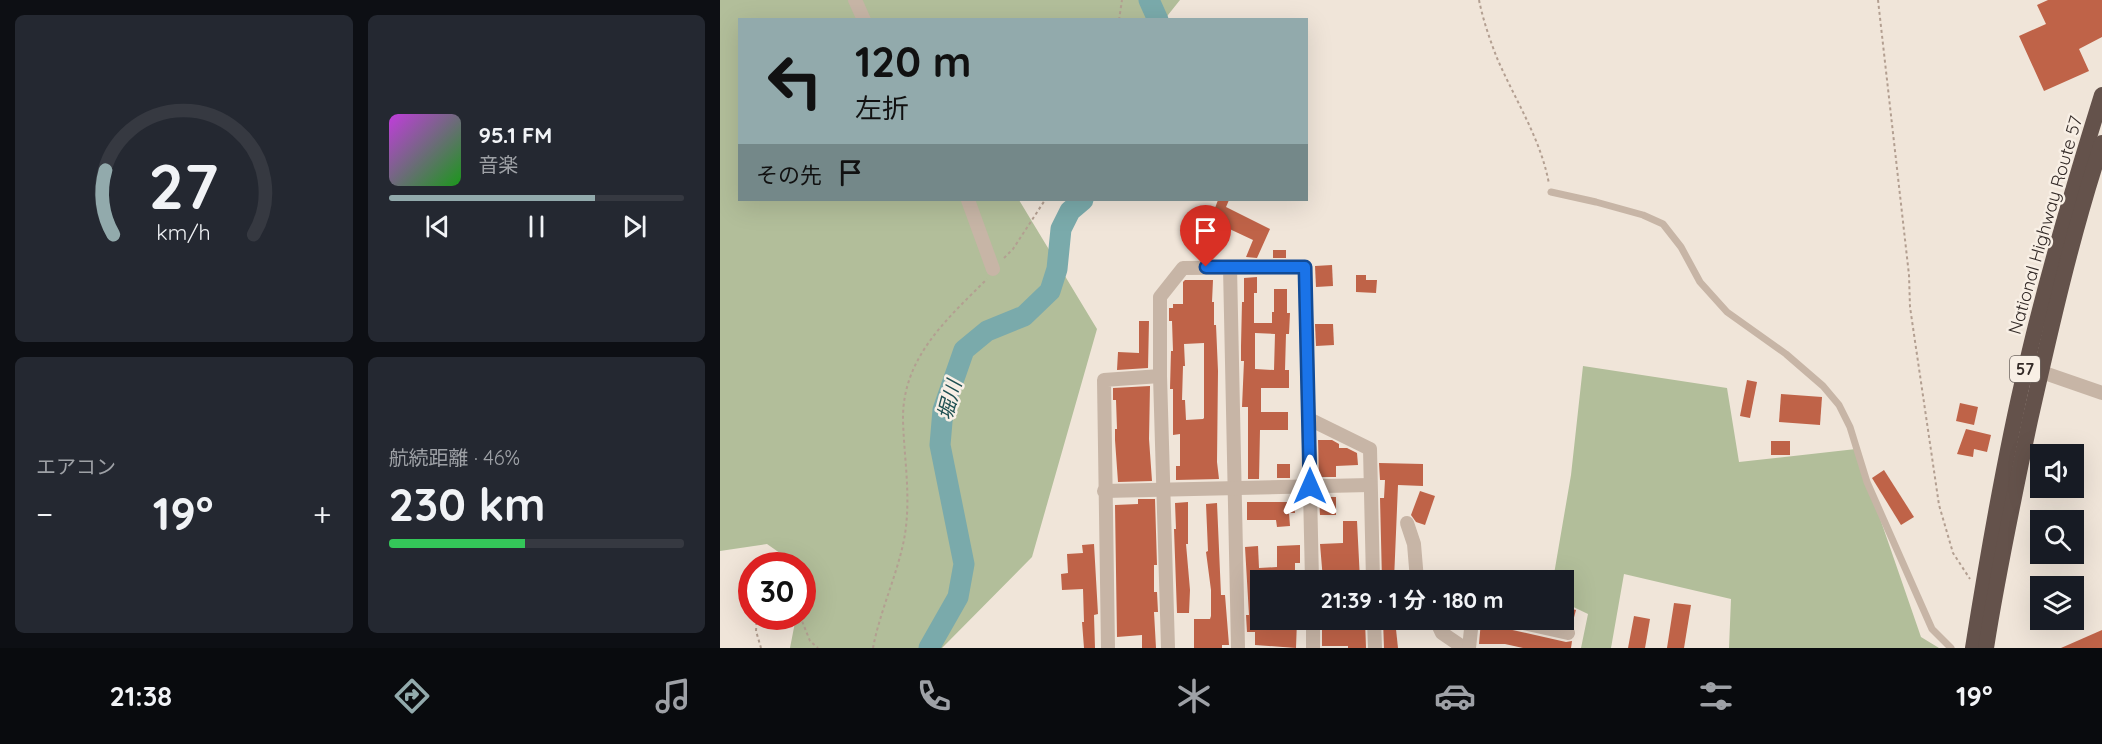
<!DOCTYPE html>
<html lang="ja">
<meta charset="utf-8">
<style>
:root{--surface:#171b24;--page:#242831;--text:#f1f3f6;--muted:#9ea1a6;--line:#363941;--accent:#92aaac}
body{margin:0;font-family:Quicksand,"Noto Sans JP",sans-serif;background:var(--page);color:var(--text);height:100vh;display:flex;flex-direction:column;font-size:22px;white-space:nowrap}
*{box-sizing:border-box;margin:0}
p{font-size:20px;color:var(--muted)}
.icon{flex:none;width:33px;height:33px;fill:none;stroke:currentColor;stroke-width:2;stroke-linecap:round;stroke-linejoin:round}
.map{position:relative;flex:1;overflow:hidden}
.side{display:flex;flex-direction:column;gap:15px;padding:15px;background:#0d0f14;width:720px}
.side>*{flex:none}
.hud{position:absolute;left:18px;top:18px;width:570px;height:183px;border-radius:0px;box-shadow:0 6px 24px #0002;background:#92aaac;color:#111;overflow:hidden}
.fabs{position:absolute;left:1310px;top:444px;display:grid;gap:12px}
.fabs a{display:grid;place-items:center;width:54px;height:54px;border-radius:0px;background:var(--surface);box-shadow:0 6px 24px #0002;font-size:30px}
.speed{position:absolute;left:18px;top:552px;display:flex;gap:12px;font-size:30px;font-weight:700;text-align:center}
.speed>*{display:grid;place-content:center;width:78px;height:78px;border-radius:50%;background:var(--surface);box-shadow:0 6px 24px #0002;line-height:1}
.speed .limit{border:9px solid #d22;background:#fff;color:#111}
.pin{position:absolute;display:grid;place-items:center;width:51px;height:51px;color:#fff;margin:-62px -26px;border-radius:50% 50% 50% 0;rotate:-45deg;box-shadow:0 0 6px #0007}
.pin .icon{rotate:45deg}
.me{position:absolute;width:66px;margin:-33px;rotate:0deg;stroke-linejoin:round;filter:drop-shadow(0 0 4px #0008)}
.turn{display:flex;align-items:center;gap:21px;height:126px;padding:0 18px;font-size:27px}
.turn .icon{width:78px;height:78px;stroke-width:2.5}
.turn b{display:block;font-size:42px;line-height:51px}
.then{display:flex;align-items:center;height:57px;padding:0 18px;background:#0003;gap:12px;font-size:22px}
.big{font-size:45px;font-weight:700;line-height:1.1}
.side .card{flex:1;display:flex;flex-direction:column;justify-content:center;gap:9px;min-width:0;padding:0 21px;border-radius:9px;background:var(--page)}
.side .dial{align-items:center;gap:0}
.dial svg{height:156px;overflow:visible;fill:none;stroke:var(--line);stroke-width:7;stroke-linecap:round;text-anchor:middle}
.dial text{fill:var(--text);stroke:none}
.song{display:flex;align-items:center;gap:18px}
.cover{width:72px;height:72px;border-radius:9px;background:linear-gradient(135deg,hsl(290 70% 55%),hsl(120 70% 35%))}
.played{height:6px;border-radius:3px;background:linear-gradient(90deg,var(--accent) 70%,var(--line) 70%)}
.keys{display:flex;justify-content:space-around;direction:ltr}
.heat{display:flex;justify-content:space-between;align-items:center;font-size:33px;direction:ltr}
.charge{height:9px;border-radius:4px;background:linear-gradient(90deg,#34c759 46%,var(--line) 0)}
.side .tiles{flex:1;display:grid;gap:15px;grid-template-columns:repeat(2,1fr)}
.trip{position:absolute;left:530px;top:570px;width:324px;height:60px;border-radius:0px;background:var(--surface);box-shadow:0 6px 24px #0002;font-weight:700;line-height:60px;text-align:center}
.tabs{display:flex;height:96px;justify-content:space-around;align-items:center;background:#090b0e;color:var(--muted)}
.tabs .icon{width:42px;height:42px}
.tabs .current{color:var(--accent)}
.tabs b{font-size:27px;color:var(--text)}
main{display:flex;flex:1;min-height:0}
.map>svg:first-child{display:block}
.green{fill:#b2be9a}
.lines{fill:none;stroke-linecap:round;stroke-linejoin:round}
.river{stroke:#7aaaab;stroke-width:21}
.building{fill:#bf6348;fill-rule:evenodd}
.path{stroke:#b39f91;stroke-width:2;stroke-dasharray:3 3;stroke-linecap:butt}
.service{stroke:#c7b5a6;stroke-width:7}
.minor{stroke:#c7b5a6;stroke-width:14}
.trunk{stroke:#64524b;stroke-width:16}
.route-casing{stroke:#114b97;stroke-width:15}
.route{stroke:#1a73e8;stroke-width:10}
.labels{text-anchor:middle;dominant-baseline:central;stroke-width:5;stroke-linejoin:round;paint-order:stroke}
.shield{fill:#f8efe5;stroke:#6e6560;stroke-width:1.5}
.shield-label{font-size:16px;font-weight:bold;fill:#332a27}
.street-label{font-size:18px;fill:#332a27;stroke:#f8efe5}
.water-label{font-size:20px;font-style:italic;fill:#1f5052;stroke:#f8efe5}
</style>
<main>
<section class="side">
<div class="tiles">
<div class="card dial"><svg viewBox="0 0 100 80">
<path d="M14 69A42 42 0 1 1 86 69"/>
<path d="M14 69A42 42 0 0 1 10 36" stroke="#92aaac"/>
<text x="50" y="56" font-size="32" font-weight="700">27</text>
<text x="50" y="72" font-size="11">km/h</text>
</svg></div>
<div class="card">
<div class="song"><i class="cover"></i><div><b>95.1 FM</b><p>音楽</p></div></div>
<div class="played"></div>
<div class="keys"><svg class="icon" aria-label="previous" viewBox="0 0 24 24"><path d="M18 5L8 12l10 7zM5 5v14"/></svg><svg class="icon" aria-label="pause" viewBox="0 0 24 24"><path d="M8 5v14M16 5v14"/></svg><svg class="icon" aria-label="next" viewBox="0 0 24 24"><path d="M6 5l10 7-10 7zM19 5v14"/></svg></div>
</div>
<div class="card"><p>エアコン</p>
<div class="heat"><a>−</a><b class="big">19°</b><a>+</a></div>
</div>
<div class="card"><p>航続距離 · 46%</p><b class="big">230 km</b><div class="charge"></div></div>
</div>
</section>
<div class="map">
<svg width="1382" height="648" viewBox="0 0 1382 648">
<rect width="100%" height="100%" fill="#f0e5d9"/>
<g class="green">
<polygon points="0,0 460,0 444,20 20,20 20,200 299,200 377,329 312,557 222,648 70,648 76,617 82,616 84,571 82,566 77,565 47,544 0,551"/>
<polygon points="863,366 1007,388 1019,462 1136,449 1201,637 1219,648 1009,648 1011,599 904,574 891,648 861,648 868,614 843,602 843,580 833,580 851,475"/>
</g>
<g class="lines">
<g class="river">
<polyline points="429,0 438,20"/>
<polyline points="209,648 238,597 244,564 220,445 223,410 244,350 267,331 304,316 330,291 337,269 341,229 350,211 363,200"/>
</g>
</g>
<g class="building">
<polygon points="1328,0 1382,0 1382,37 1359,49 1369,71 1324,91 1299,36 1326,24 1317,5"/>
<polygon points="498,200 509,200 506,207 550,229 537,258 526,257 533,240 501,225 487,257 478,253"/>
<rect x="553" y="250" width="13" height="8"/>
<polygon points="612,265 613,286 596,287 595,266"/>
<polygon points="636,275 646,275 646,280 657,280 656,293 636,292"/>
<path d="M537,277V293H534V323H552V312H554V289H567V313H570L569,334H566L565,370H569V388H541V412H568V430H540L539,479H528V407H522L524,361H521V346L522,302H524V278ZM535,333L555,334L554,370L535,369Z"/>
<path d="M465,280H493L492,302H494V325H496L498,371L497,462L499,479L456,480V466H460V434L453,435V389H450L451,351H453L452,321H449V308H453V304H463V282ZM484,343V418L483,419L466,420L465,400H462L463,366H465L464,344Z"/>
<polygon points="419,321 429,321 428,368 397,370 398,352 419,353"/>
<polygon points="595,324 613,324 614,345 596,346"/>
<polygon points="1027,380 1037,382 1030,418 1020,416"/>
<polygon points="430,386 429,439 432,481 398,482 395,440 395,429 397,429 396,400 393,400 393,388"/>
<polygon points="1061,394 1102,397 1100,425 1059,422"/>
<polygon points="1240,403 1258,407 1254,425 1236,421"/>
<polygon points="1246,429 1271,435 1267,452 1254,449 1253,457 1237,454"/>
<polygon points="598,440 612,440 619,444 619,448 627,448 637,453 638,465 616,466 616,477 599,477"/>
<rect x="1051" y="441" width="19" height="14"/>
<polygon points="659,463 703,464 703,486 678,485 674,580 662,580 660,498 664,498 665,480 660,480"/>
<rect x="557" y="464" width="13" height="14"/>
<polygon points="1164,470 1194,517 1181,525 1152,478"/>
<polygon points="700,491 715,496 705,525 696,522 691,515"/>
<polygon points="599,497 616,497 616,515 600,515"/>
<polygon points="418,499 435,499 437,565 434,565 434,592 437,592 438,612 434,612 436,648 422,648 422,635 397,637 395,505 418,504"/>
<polygon points="468,502 468,544 466,544 470,590 469,613 457,613 454,529 456,529 455,503"/>
<polygon points="527,502 574,502 575,513 569,513 570,526 557,527 556,520 527,520"/>
<polygon points="497,503 501,595 505,595 509,645 502,645 502,648 474,648 474,619 490,619 491,616 491,590 486,552 488,551 486,504"/>
<polygon points="623,521 637,521 640,580 603,580 600,544 623,543"/>
<polygon points="374,544 378,614 374,615 375,648 364,648 362,622 364,622 363,589 342,590 341,574 348,573 347,554 363,553 362,545"/>
<polygon points="580,545 580,563 575,563 575,580 540,580 540,620 577,620 576,648 535,645 535,632 527,632 526,615 529,615 525,547 538,546 539,568 557,567 557,546"/>
<polygon points="954,603 971,605 964,648 947,648"/>
<polygon points="843,607 856,610 852,625 829,620 843,620"/>
<polygon points="914,616 930,619 925,648 908,648"/>
<polygon points="602,620 645,620 646,648 628,648 628,646 602,646"/>
<polygon points="663,620 675,620 678,648 664,648"/>
<polygon points="761,621 781,623 788,629 846,642 852,641 851,648 803,648 785,644 759,644"/>
<polygon points="1382,630 1382,648 1341,648"/>
</g>
<g class="lines">
<g class="path">
<path d="M759,0C763,20 770,40 777,58C795,100 821,139 829,184"/>
<polyline points="1158,0 1189,275 1190,307 1219,505 1233,553 1250,579"/>
<polyline points="399,20 402,0"/>
<polyline points="284,258 293,249 325,200"/>
<polyline points="37,616 36,631 41,648"/>
<polyline points="80,616 90,641 98,648"/>
<path d="M153,648C160,610 179,571 185,534C191,495 184,458 183,420C182,358 227,319 267,279"/>
</g>
<polyline class="service" points="831,192 876,202 923,215 943,224 961,247 980,282 1007,312 1066,354 1103,386 1119,405 1130,427 1147,482 1212,629 1231,648"/>
<g class="minor">
<polyline points="135,0 144,20"/>
<polyline points="248,200 273,269"/>
<polyline points="510,267 518,648"/>
<polyline points="1313,369 1382,393"/>
<polyline points="589,419 650,449 653,580"/>
<polyline points="384,491 650,485"/>
<polyline points="687,523 694,544 697,580"/>
<polyline points="593,620 593,648"/>
<polyline points="654,620 655,648"/>
<polyline points="716,620 722,633 744,648"/>
<polyline points="790,620 848,633"/>
<polyline points="388,648 384,380 440,376"/>
<polyline points="448,648 440,376 440,297 463,268 585,267 592,580"/>
<polyline points="749,648 752,620"/>
</g>
<g class="trunk">
<path d="M1253,648C1268,554 1284,459 1306,367C1327,275 1354,185 1382,95"/>
<path d="M1266,648C1278,571 1294,496 1310,420C1331,327 1352,234 1382,143"/>
</g>
</g>
<g class="lines">
<g class="route-casing">
<polyline id="route" points="486,267 585,267 590,486"/>
</g>
<use href="#route" class="route"/>
</g>
<g class="labels">
<rect class="shield" x="1290" y="356" width="30" height="26" rx="4.5"/>
<g class="shield-label">
<text x="1305" y="369">57</text>
</g>
<g class="street-label">
<text transform="translate(1325 225) rotate(-74)">National Highway Route 57</text>
</g>
<g class="water-label">
<text transform="translate(229 400) rotate(-75)">堀川</text>
</g>
</g>
</svg>
<div class="fabs">
<a><svg class="icon" aria-label="sound" viewBox="0 0 24 24"><path d="M4 9h4l5-4v14l-5-4H4zM17 9q2 3 0 6"/></svg></a>
<a><svg class="icon" aria-label="search" viewBox="0 0 24 24"><circle cx="10" cy="10" r="6"/><path d="M15 15l6 6"/></svg></a>
<a><svg class="icon" aria-label="layers" viewBox="0 0 24 24"><path d="M12 4l9 5-9 5-9-5zM3 14l9 5 9-5"/></svg></a>
</div>
<div class="speed"><div class="limit">30</div></div>
<div class="pin" style="left:486px;top:267px;background:#d93025"><svg class="icon" aria-label="arrive" viewBox="0 0 24 24"><path d="M6 21V4h12l-3 4 3 4H6"/></svg></div>
<svg class="me" style="left:590px;top:486px" viewBox="-20 -20 40 40"><path d="M0-17L14 15 0 8-14 15z" fill="#1a73e8" stroke="#fff" stroke-width="4"/></svg>
<div class="trip">21:39 · 1 分 · 180 m</div>
<div class="hud">
<div class="turn"><svg class="icon" aria-label="left" viewBox="0 0 24 24"><path d="M17 20v-9H6M10 6l-5 5 5 5"/></svg><div><b>120 m</b>左折</div></div>
<div class="then">その先<svg class="icon" aria-label="arrive" viewBox="0 0 24 24"><path d="M6 21V4h12l-3 4 3 4H6"/></svg></div>
</div>
</div>
</main>
<nav class="tabs">
<b>21:38</b>
<svg class="icon current" aria-label="directions" viewBox="0 0 24 24"><path d="M12 3l9 9-9 9-9-9zM9 14v-3h6M13 9l2 2-2 2"/></svg>
<svg class="icon" aria-label="music" viewBox="0 0 24 24"><path d="M9 18V5l10-2v13"/><circle cx="6" cy="18" r="3"/><circle cx="16" cy="16" r="3"/></svg>
<svg class="icon" aria-label="phone" viewBox="0 0 24 24"><path d="M5 4h4l2 5-3 2q2 4 5 5l2-3 5 2v4C11 20 4 13 5 4z"/></svg>
<svg class="icon" aria-label="climate" viewBox="0 0 24 24"><path d="M12 3v18M4 7l16 10M4 17L20 7"/></svg>
<svg class="icon" aria-label="car" viewBox="0 0 24 24"><path d="M5 17H2v-5l4-1 3-4h7l3 4 3 1v5h-3M9 17h6M6 11h13"/><circle cx="7" cy="17" r="2"/><circle cx="17" cy="17" r="2"/></svg>
<svg class="icon" aria-label="filters" viewBox="0 0 24 24"><path d="M4 7h16M4 17h16"/><circle cx="9" cy="7" r="2"/><circle cx="15" cy="17" r="2"/></svg>
<b>19°</b>
</nav>
